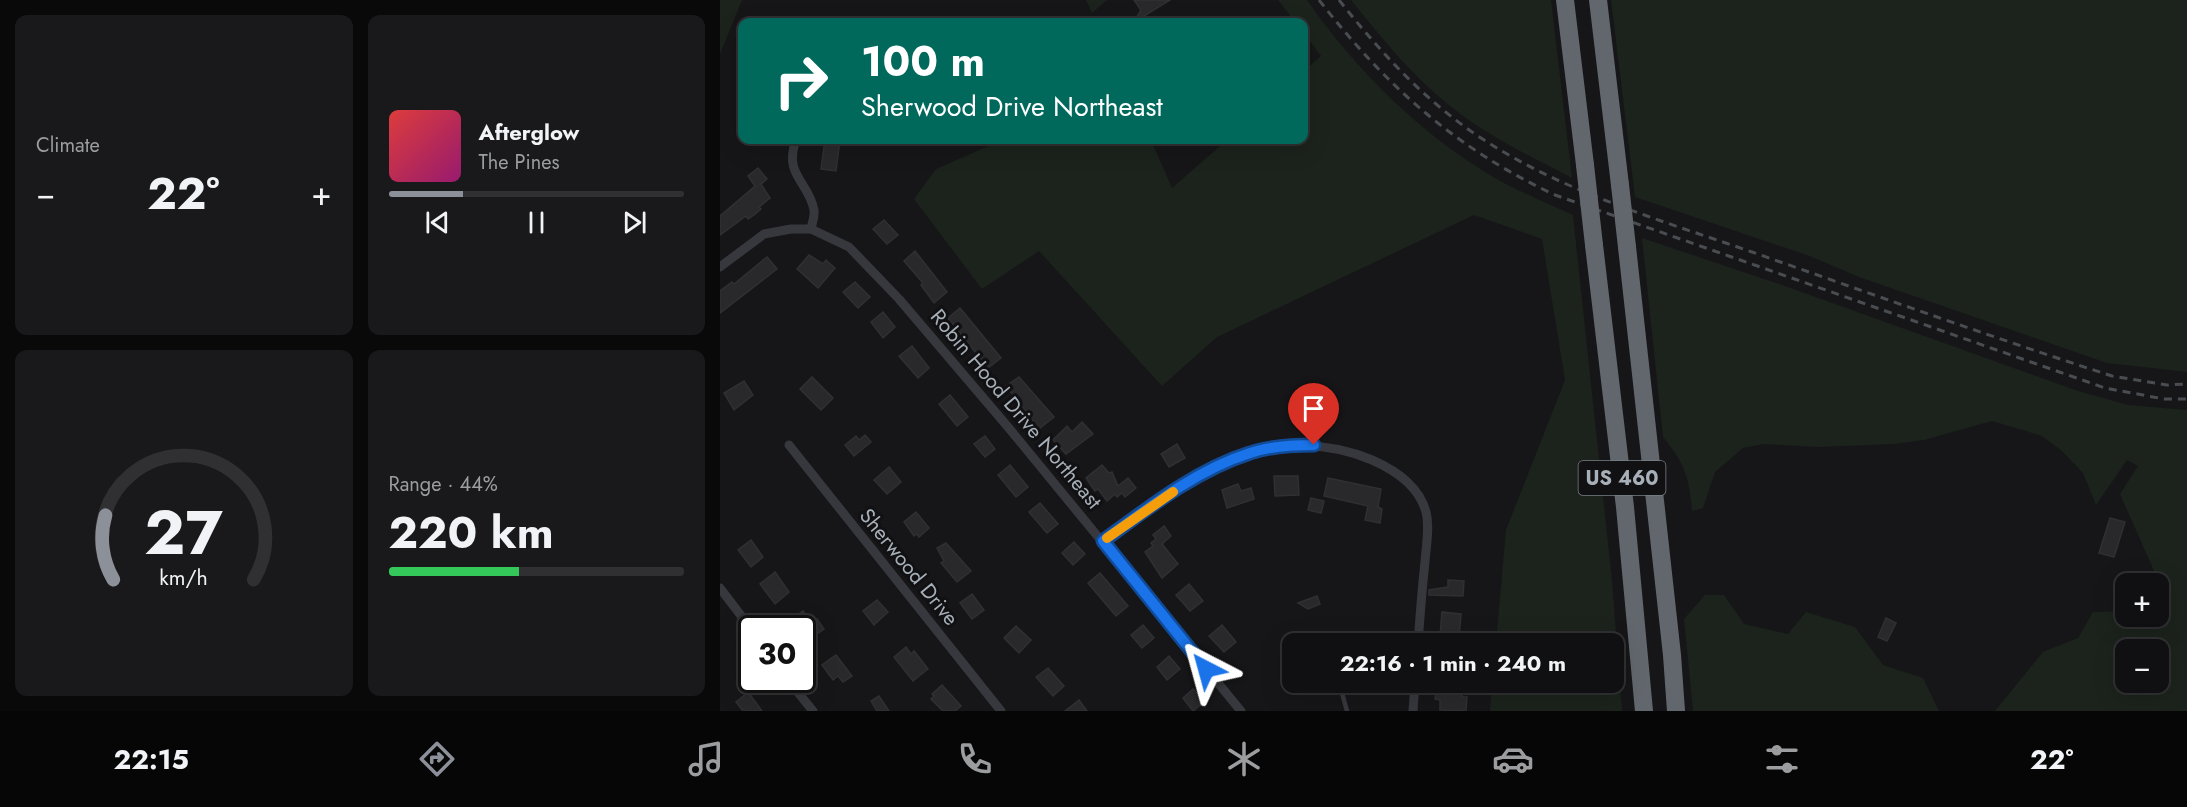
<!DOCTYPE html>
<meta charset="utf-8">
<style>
:root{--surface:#101012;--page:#19191b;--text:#f1f3f6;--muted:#9c9d9f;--line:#303032;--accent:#8c9099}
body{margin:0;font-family:Jost,sans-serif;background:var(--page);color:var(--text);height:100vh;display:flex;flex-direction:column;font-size:22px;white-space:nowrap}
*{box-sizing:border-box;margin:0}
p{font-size:20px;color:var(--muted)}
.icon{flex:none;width:33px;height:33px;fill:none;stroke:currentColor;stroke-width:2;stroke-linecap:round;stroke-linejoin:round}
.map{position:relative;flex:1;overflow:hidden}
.side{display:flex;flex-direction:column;gap:15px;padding:15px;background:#09090a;width:720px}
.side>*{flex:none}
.banner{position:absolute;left:18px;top:18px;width:570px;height:126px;border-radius:12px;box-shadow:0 6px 24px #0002,0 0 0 2px var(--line);background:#00695c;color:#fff;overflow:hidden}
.tools{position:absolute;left:1395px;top:573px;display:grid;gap:12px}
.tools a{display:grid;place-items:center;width:54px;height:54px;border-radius:12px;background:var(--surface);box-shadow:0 6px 24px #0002,0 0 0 2px var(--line);font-size:30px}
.speed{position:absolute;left:18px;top:615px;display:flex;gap:12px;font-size:30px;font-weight:700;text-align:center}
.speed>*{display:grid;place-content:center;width:78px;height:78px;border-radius:50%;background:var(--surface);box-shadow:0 6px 24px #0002,0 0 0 2px var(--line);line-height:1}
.speed .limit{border:3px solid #111;border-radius:9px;background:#fff;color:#111}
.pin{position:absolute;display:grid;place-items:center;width:51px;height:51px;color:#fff;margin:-62px -26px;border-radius:50% 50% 50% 0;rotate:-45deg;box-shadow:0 0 6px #0007}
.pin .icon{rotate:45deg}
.me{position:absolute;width:66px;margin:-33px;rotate:321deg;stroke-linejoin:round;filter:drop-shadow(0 0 4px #0008)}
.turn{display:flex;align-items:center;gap:21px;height:126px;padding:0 24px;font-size:27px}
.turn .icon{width:78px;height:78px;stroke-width:2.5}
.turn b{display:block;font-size:42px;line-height:51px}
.big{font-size:45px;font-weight:700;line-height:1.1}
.side .card{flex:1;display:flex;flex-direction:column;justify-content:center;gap:9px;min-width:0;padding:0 21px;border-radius:12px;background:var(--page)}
.side .dial{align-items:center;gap:0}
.dial svg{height:156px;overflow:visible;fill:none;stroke:var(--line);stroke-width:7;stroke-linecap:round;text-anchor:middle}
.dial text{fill:var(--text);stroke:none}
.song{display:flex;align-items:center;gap:18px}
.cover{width:72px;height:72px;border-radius:9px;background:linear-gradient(135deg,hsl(0 70% 55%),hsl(320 70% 35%))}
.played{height:6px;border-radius:3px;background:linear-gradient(90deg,var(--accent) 25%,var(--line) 25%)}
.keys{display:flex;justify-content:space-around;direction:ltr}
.heat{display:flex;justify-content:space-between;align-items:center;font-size:33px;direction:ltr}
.charge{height:9px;border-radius:4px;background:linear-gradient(90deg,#34c759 44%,var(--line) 0)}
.side .tiles{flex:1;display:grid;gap:15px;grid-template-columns:repeat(2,1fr)}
.trip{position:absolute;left:562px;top:633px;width:342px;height:60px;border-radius:12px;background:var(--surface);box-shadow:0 6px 24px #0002,0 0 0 2px var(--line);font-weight:700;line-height:60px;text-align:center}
.tab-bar{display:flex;height:96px;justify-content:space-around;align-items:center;background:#060607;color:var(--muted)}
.tab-bar .icon{width:42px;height:42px}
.tab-bar .selected{color:var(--accent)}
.tab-bar b{font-size:27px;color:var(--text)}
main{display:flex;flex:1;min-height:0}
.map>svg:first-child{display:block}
.green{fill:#1b231c;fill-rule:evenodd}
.building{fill:#29292c;stroke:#303034;stroke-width:1.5}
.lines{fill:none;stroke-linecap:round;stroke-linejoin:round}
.service{stroke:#37383d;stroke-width:4.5}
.minor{stroke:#37383d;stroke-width:9}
.motorway{stroke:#62676e;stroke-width:18}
.rail{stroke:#494d52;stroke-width:3;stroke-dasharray:8 6;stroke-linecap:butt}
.motorway-bridge{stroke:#62676e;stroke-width:18}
.route-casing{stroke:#114b97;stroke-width:15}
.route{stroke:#1a73e8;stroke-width:10}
.slow{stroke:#f59e0b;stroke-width:10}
.labels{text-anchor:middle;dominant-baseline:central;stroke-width:6;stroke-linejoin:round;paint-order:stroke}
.shield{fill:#111113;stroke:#7a8086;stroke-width:1.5}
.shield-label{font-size:20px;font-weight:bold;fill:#a7afb8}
.street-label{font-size:21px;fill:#a7afb8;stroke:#111113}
</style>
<main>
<section class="side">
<div class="tiles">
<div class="card"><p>Climate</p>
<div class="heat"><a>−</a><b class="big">22°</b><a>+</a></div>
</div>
<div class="card">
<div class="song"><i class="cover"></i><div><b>Afterglow</b><p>The Pines</p></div></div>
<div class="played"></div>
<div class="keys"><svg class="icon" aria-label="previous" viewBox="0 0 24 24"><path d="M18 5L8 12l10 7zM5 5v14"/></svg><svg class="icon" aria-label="pause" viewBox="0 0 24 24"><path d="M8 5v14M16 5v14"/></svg><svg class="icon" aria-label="next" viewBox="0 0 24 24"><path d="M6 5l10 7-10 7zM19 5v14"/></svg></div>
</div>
<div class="card dial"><svg viewBox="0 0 100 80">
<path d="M14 69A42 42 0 1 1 86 69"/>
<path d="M14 69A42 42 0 0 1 10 36" stroke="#8c9099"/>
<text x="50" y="56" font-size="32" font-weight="700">27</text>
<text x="50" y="72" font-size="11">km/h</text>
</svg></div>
<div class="card"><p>Range · 44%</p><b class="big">220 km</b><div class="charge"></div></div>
</div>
</section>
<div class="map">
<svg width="1467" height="711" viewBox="0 0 1467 711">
<rect width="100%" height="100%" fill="#161618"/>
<g class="green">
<polygon points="0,0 22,0 0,54"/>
<polygon points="366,0 387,0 372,13"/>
<path d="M558,0H587C636,70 700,134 775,178C800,192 827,203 853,215L892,581L902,711H770L772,683L894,682V644L776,643L786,530L845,380L822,239L754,215L497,337L442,386L319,251L262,289L194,199L216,169L282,140H431L452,188L507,140H584V71L601,56L584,33V22H575Z"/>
<path d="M631,0H831L852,178C810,156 765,135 729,105C691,75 661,37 631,0Z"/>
<polygon points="891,0 1467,0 1467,372 1387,363 1139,277 1087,255 915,197"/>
<path d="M922,238L1062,285L1358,391L1408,405L1467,410V711H1275L1323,652L1358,638L1373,612L1405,611L1406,616H1438L1439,597L1442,589L1400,494L1418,466L1407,460L1376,505L1363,473L1342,451L1322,436L1272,421L1204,440L1175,444L1096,447L1044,444L1023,448L995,472L983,508L972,511C969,477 965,464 943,437ZM1406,650H1438V682H1406Z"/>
<polygon points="985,595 1004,595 1024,624 1068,634 1086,612 1135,627 1163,665 1203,678 1219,711 973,711 964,619"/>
</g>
<g class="building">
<polygon points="414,0 450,0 414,22 421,10"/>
<polygon points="105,140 120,140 116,171 101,169"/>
<polygon points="38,168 47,179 41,184 50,198 39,207 41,209 34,215 28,219 26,216 0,235 0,216 35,186 28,176"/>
<polygon points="164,220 178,235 167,244 153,229"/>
<polygon points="195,251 227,292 214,303 201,285 203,283 184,261"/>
<polygon points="89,255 103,264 106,260 115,268 98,288 77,269"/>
<polygon points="47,257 57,269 0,313 0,291 12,282 14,284"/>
<polygon points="135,282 150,297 138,308 123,292"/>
<polygon points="240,308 281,358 268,368 228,318"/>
<polygon points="163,312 175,327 163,338 151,322"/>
<polygon points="192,346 209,368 198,378 179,356"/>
<polygon points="92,377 113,398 101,410 80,389"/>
<polygon points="299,377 334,417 319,429 286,386"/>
<polygon points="24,381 33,395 14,410 4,393"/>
<polygon points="230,395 248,417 237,426 219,404"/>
<polygon points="362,422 373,434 346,454 333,440 347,426 352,432"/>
<polygon points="145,435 151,442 134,456 125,445 136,436 139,440"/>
<polygon points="265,436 275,449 265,457 254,444"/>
<polygon points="457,444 465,458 449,467 441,454"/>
<polygon points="290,465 308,487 296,497 278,475"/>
<polygon points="382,465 389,473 392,472 398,486 408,478 416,488 405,497 402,493 397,497 395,494 387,501 378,489 375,491 366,478"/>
<polygon points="169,467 181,482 167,494 154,480"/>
<polygon points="554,476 578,476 579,495 555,496"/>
<polygon points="608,478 661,489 658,507 662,509 660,523 645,520 648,506 604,496"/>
<polygon points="518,484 521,491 531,488 534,499 507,508 502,490"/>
<polygon points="591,498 604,501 601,513 588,510"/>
<polygon points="320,503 338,524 327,533 309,512"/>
<polygon points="196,512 209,528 199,537 197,534 194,536 184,522"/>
<polygon points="1390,518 1405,522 1394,557 1379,553"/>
<polygon points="444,526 451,536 442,544 458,564 442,578 425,552 433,546 431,543 436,539 433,535"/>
<polygon points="31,540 43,557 31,567 18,550"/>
<polygon points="354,542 365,554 353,565 342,553"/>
<polygon points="226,543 251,571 237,582 221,563 224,561 217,548"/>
<polygon points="55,572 69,592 55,604 40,584"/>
<polygon points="380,573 408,606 396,616 368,583"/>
<polygon points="728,580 744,581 743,596 709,595 709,590 728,587"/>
<polygon points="469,584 483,601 470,611 456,595"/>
<polygon points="252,594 264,610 252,619 240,603"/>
<polygon points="597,596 600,604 588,609 578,603"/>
<polygon points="157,600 168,612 154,625 143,611"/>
<polygon points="83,611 91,623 97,619 104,629 82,644 82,628 76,628 70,620"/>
<polygon points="722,612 741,614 739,637 720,636"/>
<polygon points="1166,618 1176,623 1167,641 1158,637"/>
<polygon points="423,625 434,638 422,648 411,635"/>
<polygon points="502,625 516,642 504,652 489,636"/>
<polygon points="296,626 311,640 299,653 284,638"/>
<polygon points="186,647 191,654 194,651 208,669 193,681 174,657"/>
<polygon points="116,655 132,676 123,682 118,676 113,680 102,665"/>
<polygon points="449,656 460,669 447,680 437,667"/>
<polygon points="328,668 344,686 333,696 316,677"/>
<polygon points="654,682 670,682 669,694 653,693"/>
<polygon points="222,685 241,706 235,711 223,711 211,699 214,696 212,694"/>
<polygon points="717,687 743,689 742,697 747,697 746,711 720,710 720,700 715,699"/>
<polygon points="473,689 485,701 473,711 463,698"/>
<polygon points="28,692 42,711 23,711 16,702"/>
<polygon points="159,696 169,711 157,711 151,701"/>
<polygon points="359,700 367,711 345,711"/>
</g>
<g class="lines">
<g class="service">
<polyline points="606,641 607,644"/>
<polyline points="619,682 627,711"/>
</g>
<g class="minor">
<path d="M76,140C63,175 89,182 94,210C95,216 92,223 91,229"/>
<polyline points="0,267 44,234 71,229 91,229 129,247 179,299 288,427 521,711"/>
<polyline points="69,445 281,711"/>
<path d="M383,541C464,483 549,416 652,460C675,470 699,486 706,512C710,527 706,546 705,562C702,589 700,616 698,644"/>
<polyline points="0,588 32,630"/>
<polyline points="68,680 93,711"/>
<polyline points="693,711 695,682"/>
</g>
<g class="motorway">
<polyline points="845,0 865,165"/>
<polyline points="878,0 900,185"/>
<polyline points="874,245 905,507 924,711"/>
<polyline points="907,247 952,655 956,711"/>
</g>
<g class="rail">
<path d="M599,0C667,87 735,148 835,195L1385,388L1444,399H1467"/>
<path d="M619,0C661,53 705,101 761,138C843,192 940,220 1032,252C1152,294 1271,337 1392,376L1447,385L1467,384"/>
</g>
<g class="motorway-bridge">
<polyline points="865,165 874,245"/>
<polyline points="900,185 907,247"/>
</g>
</g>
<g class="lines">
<g class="route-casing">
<path id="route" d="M486,669L383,541C428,508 476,470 530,453C550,446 573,445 594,445"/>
</g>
<use href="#route" class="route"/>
<polyline class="slow" points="387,538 453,492"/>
</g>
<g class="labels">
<rect class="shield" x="858.5" y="461" width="87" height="34" rx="4.5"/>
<g class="shield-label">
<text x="902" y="478">US 460</text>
</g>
<g class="street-label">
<text transform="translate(296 409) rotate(50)">Robin Hood Drive Northeast</text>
<text transform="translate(189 567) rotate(51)">Sherwood Drive</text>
</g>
</g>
</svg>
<div class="tools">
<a>+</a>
<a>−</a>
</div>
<div class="speed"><div class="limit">30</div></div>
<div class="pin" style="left:594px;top:445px;background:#d93025"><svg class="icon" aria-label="arrive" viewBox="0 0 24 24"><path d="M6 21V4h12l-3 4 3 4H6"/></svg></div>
<svg class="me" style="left:486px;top:669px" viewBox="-20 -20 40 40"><path d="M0-17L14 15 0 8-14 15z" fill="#1a73e8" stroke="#fff" stroke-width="4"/></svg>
<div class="trip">22:16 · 1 min · 240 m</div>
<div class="banner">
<div class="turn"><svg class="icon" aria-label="right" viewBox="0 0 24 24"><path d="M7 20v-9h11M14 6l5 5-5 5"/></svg><div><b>100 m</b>Sherwood Drive Northeast</div></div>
</div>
</div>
</main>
<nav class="tab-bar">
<b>22:15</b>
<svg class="icon selected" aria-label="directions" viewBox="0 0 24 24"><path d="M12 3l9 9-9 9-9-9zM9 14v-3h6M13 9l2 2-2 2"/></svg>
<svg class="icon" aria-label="music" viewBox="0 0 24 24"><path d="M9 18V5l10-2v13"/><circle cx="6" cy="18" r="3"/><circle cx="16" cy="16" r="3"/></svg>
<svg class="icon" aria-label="phone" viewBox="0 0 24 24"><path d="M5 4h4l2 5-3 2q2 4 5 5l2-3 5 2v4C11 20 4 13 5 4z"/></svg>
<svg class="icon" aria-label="climate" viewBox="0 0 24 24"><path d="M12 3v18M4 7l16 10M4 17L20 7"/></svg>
<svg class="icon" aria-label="car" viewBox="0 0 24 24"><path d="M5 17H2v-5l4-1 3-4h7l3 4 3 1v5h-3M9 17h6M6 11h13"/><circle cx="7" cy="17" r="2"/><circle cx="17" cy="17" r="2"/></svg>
<svg class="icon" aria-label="filters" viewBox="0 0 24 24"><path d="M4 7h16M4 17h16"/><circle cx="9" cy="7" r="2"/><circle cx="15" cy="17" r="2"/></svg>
<b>22°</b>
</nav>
